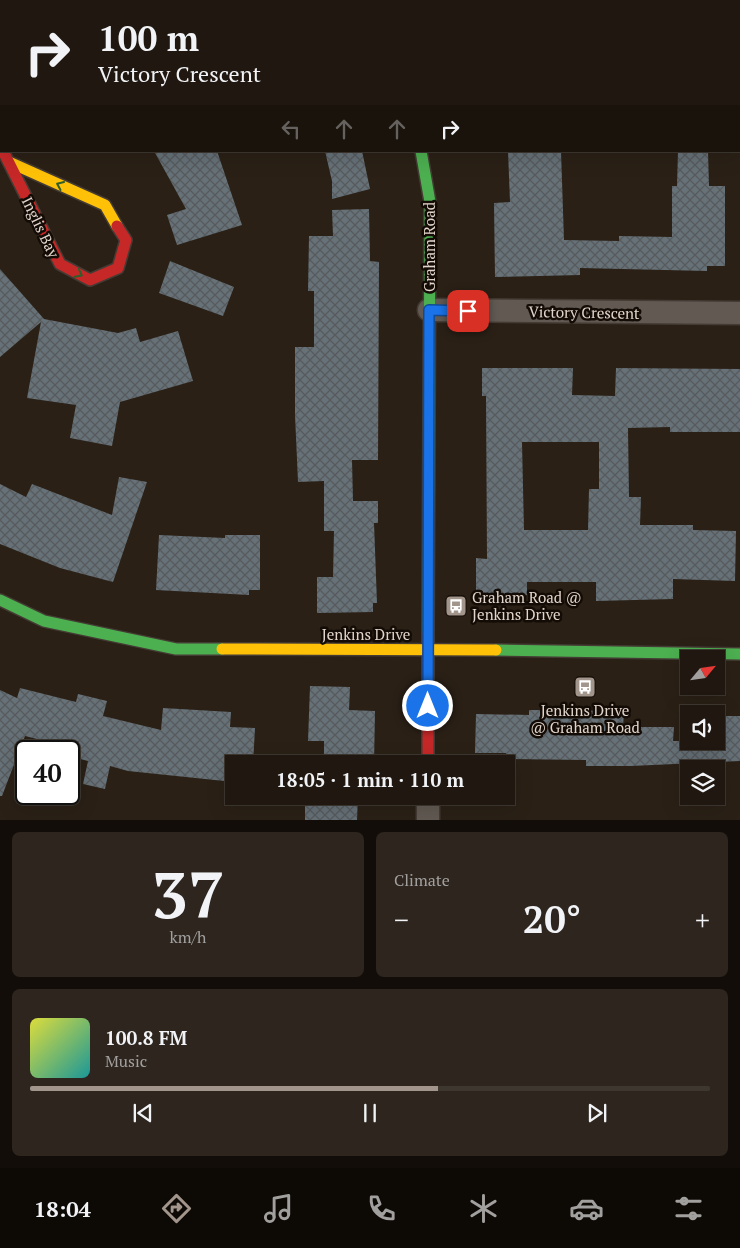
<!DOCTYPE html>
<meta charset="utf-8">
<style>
:root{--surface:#201810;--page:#2d251e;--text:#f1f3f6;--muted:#a2a09f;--line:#3d3730;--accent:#a2968c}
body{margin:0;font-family:"PT Serif",serif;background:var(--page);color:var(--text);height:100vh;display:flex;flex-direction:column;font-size:19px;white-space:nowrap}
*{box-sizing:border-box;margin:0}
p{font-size:16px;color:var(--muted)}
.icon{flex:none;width:28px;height:28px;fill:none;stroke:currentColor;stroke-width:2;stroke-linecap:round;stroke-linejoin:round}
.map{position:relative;height:820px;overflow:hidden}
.sheet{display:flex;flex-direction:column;gap:12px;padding:12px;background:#120d09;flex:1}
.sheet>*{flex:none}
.banner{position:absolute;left:0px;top:0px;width:740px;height:152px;box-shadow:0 5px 20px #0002,0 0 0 1px var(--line);background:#201810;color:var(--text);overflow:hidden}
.needle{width:32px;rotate:61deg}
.controls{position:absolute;left:680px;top:650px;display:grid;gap:10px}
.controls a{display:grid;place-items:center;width:45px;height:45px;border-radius:0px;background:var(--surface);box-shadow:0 5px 20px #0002,0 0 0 1px var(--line);font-size:25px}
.speed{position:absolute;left:15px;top:740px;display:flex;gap:10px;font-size:25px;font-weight:700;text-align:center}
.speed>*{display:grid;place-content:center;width:65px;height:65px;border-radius:50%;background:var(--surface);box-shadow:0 5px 20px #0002,0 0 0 1px var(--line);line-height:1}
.speed .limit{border:2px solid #111;border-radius:8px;background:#fff;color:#111}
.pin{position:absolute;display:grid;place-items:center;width:42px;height:42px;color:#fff;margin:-21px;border-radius:10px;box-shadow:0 2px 8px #0006}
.me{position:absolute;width:55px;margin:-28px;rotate:0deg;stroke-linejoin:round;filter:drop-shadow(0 0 4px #0008)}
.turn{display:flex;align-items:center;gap:18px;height:105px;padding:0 15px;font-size:22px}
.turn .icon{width:65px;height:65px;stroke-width:2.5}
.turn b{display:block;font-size:35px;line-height:42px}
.lanes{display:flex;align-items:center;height:48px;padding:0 15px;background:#0003;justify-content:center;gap:25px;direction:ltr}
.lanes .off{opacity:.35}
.big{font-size:38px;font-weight:700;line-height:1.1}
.sheet .widget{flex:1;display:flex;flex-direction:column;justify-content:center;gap:8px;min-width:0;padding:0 18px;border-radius:8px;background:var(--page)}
.sheet .dial{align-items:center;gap:0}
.dial b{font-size:65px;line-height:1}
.song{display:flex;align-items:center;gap:15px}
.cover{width:60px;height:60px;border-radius:8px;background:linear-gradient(135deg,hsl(60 70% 55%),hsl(180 70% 35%))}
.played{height:5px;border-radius:2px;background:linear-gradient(90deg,var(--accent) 60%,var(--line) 60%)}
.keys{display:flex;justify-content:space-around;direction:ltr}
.heat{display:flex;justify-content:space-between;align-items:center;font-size:28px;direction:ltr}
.sheet .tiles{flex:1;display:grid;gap:12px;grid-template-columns:1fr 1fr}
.widget:last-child{grid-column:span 2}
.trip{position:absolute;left:225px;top:755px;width:290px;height:50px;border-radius:0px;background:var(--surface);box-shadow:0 5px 20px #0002,0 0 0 1px var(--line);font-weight:700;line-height:50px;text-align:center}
.dock{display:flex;height:80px;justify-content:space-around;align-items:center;background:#0d0a06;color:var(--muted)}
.dock .icon{width:35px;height:35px}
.dock .current{color:var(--accent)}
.dock b{font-size:22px;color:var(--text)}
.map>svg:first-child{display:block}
.building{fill:url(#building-cross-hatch);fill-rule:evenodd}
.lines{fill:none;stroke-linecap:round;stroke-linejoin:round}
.street-casing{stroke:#443b34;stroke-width:25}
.fast-casing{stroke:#443b34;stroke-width:14}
.slow-casing{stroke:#443b34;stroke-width:14}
.jam-casing{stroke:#443b34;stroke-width:14}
.street{stroke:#615952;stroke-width:22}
.fast{stroke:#4caf50;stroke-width:11}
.slow{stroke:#ffc107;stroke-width:11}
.jam{stroke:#c62828;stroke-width:11}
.oneway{stroke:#305d2a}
.route-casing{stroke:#114b97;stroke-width:12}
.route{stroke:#1a73e8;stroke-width:9}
.labels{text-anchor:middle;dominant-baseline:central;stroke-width:5;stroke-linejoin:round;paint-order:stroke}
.street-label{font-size:15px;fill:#e2d5cb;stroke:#130b05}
.poi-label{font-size:15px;fill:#e2d5cb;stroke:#130b05;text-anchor:start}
</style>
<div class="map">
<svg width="740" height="821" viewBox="0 0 740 821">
<defs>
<pattern id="building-cross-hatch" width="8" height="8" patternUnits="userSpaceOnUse" patternTransform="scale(1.25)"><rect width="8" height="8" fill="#667178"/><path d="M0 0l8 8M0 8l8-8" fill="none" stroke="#575b5d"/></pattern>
</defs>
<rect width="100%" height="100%" fill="#2a2016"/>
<g class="building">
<polygon points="154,151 217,151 242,225 177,245 167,215 186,209"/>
<polygon points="325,151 362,151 370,189 332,199 332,181"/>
<polygon points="508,151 561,151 564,240 619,241 619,236 672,237 672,186 677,186 678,151 708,151 709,186 725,186 725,266 707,266 707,271 580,268 580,275 495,277 494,203 510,202"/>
<polygon points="369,209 370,261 379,262 378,460 352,460 353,501 378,501 378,523 374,523 377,603 373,603 373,612 317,613 317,577 333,577 334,531 324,531 324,481 298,482 295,415 295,347 314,347 314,291 308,291 309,236 333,236 332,210"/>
<polygon points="170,261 234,287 223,316 159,293"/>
<polygon points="0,269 44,319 118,333 136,328 140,342 178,331 193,381 120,402 112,446 70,438 76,405 27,398 41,322 0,357"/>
<path d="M482,368H573L572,395L615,396L616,368L740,369V432H670V427L628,428L629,497H641L640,525H693V530L736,531L735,581L673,579V599L596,601V582H527V595H476V558L487,559L486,396H482ZM522,442H599V489H589L588,530H524Z"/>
<polygon points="119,477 147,482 113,582 60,568 0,544 0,484 26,497 32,484 112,515"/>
<polygon points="159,535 225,538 225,535 260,535 260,590 249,590 249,595 156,590"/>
<polygon points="310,686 350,687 349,710 375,711 374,764 324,764 324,741 308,741"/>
<polygon points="20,688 76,702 78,694 107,701 103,716 161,730 163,708 231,712 230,727 255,728 253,764 234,764 234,782 128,771 110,766 105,789 83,784 88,761 69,756 69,751 64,751 65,746 25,736 2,796 0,796 0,690 17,698"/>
<polygon points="529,710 624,711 623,727 674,727 673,741 716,741 716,716 740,716 740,761 631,766 586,766 586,760 506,759 506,753 475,753 476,714 529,715"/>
<polygon points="323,796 358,796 357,821 305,821 305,799 323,800"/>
</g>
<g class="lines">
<g class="street-casing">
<g id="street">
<polyline points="364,0 365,1"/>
<polyline points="724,0 725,1"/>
<polyline points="739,18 740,20"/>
<polyline points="429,310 740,313"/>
<polyline points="428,821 428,796"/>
</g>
</g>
<g class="fast-casing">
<g id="fast">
<polyline points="421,151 430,202 428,633"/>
<polyline points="0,600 44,621 176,649 222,649"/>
<polyline points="496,650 740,654"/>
</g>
</g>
<g class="slow-casing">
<g id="slow">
<polyline points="9,162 105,205 117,226"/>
<polyline points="222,649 496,650"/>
</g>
</g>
<g class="jam-casing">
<g id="jam">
<polyline points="3,151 60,264 90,280 118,268 126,240 117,226"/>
<polyline points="428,764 428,633"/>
</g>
</g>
<use href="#street" class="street"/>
<use href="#fast" class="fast"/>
<use href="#slow" class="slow"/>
<use href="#jam" class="jam"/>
</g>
<defs><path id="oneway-chevron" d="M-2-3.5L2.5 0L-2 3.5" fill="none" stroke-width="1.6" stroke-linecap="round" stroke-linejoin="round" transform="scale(1.25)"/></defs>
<g class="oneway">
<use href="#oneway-chevron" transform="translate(60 185) rotate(-156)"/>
<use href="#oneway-chevron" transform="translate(79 274) rotate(28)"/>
</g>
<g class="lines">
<g class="route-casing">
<polyline id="route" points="428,706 429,310 468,311"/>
</g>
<use href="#route" class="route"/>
</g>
<defs>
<g id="bus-square" transform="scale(1.125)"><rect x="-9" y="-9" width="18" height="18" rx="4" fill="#a2968c" stroke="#130b05"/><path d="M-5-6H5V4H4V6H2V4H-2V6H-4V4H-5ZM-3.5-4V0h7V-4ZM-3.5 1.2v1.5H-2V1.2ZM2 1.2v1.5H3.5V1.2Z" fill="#fff"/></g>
</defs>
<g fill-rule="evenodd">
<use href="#bus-square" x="456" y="606"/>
<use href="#bus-square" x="585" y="687"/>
</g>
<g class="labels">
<g class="street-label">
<text transform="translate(41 227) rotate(64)">Inglis Bay</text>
<text transform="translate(429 247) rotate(-90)">Graham Road</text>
<text transform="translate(584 312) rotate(1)">Victory Crescent</text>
<text x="366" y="634">Jenkins Drive</text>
</g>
<g class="poi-label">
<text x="472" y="597">Graham Road @<tspan x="472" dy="17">Jenkins Drive</tspan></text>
<text x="585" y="710" text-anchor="middle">Jenkins Drive<tspan x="585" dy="17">@ Graham Road</tspan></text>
</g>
</g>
</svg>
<div class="controls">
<a><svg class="needle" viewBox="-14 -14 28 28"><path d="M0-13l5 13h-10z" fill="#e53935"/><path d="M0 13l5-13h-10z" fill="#a2a09f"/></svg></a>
<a><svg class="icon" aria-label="sound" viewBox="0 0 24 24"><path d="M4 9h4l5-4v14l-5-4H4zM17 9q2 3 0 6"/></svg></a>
<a><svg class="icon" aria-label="layers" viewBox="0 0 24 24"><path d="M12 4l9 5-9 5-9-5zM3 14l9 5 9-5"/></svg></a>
</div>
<div class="speed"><div class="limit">40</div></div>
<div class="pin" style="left:468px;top:311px;background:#d93025"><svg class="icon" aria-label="arrive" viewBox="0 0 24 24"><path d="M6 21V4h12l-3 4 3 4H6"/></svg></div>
<svg class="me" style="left:428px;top:706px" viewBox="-20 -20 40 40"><circle r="17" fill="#1a73e8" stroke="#fff" stroke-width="3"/><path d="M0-11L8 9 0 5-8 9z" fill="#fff"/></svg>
<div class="trip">18:05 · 1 min · 110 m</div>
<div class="banner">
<div class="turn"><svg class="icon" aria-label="right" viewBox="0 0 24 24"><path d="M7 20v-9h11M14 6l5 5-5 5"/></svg><div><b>100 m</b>Victory Crescent</div></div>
<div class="lanes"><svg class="icon off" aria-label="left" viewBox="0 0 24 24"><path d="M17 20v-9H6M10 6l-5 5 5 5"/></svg><svg class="icon off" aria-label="ahead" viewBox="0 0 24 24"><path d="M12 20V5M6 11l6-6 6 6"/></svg><svg class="icon off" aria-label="ahead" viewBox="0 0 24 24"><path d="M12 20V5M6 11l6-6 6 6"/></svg><svg class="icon" aria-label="right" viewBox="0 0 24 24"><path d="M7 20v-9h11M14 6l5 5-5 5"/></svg></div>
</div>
</div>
<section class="sheet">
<div class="tiles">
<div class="widget dial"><b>37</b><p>km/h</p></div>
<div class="widget"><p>Climate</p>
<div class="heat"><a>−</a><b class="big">20°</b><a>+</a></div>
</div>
<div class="widget">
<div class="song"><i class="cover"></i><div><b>100.8 FM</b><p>Music</p></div></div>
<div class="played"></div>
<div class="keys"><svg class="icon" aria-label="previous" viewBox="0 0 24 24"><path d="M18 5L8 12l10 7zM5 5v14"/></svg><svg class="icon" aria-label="pause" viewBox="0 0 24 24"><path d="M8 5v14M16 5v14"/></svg><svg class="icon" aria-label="next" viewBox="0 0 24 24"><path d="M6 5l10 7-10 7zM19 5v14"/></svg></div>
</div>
</div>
</section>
<nav class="dock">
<b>18:04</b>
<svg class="icon current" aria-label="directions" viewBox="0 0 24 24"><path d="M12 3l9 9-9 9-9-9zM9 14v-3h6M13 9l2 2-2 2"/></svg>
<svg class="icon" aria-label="music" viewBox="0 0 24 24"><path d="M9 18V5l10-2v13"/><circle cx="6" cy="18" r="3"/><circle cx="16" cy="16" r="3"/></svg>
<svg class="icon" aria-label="phone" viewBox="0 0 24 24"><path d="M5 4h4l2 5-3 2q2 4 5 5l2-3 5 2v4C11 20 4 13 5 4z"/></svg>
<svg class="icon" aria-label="climate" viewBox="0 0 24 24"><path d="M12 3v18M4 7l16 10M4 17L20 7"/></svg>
<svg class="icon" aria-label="car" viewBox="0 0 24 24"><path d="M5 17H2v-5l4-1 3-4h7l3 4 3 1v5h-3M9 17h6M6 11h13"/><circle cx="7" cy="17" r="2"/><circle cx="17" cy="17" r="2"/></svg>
<svg class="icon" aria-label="filters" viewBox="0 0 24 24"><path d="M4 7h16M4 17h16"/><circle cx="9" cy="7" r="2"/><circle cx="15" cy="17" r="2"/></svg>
</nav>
